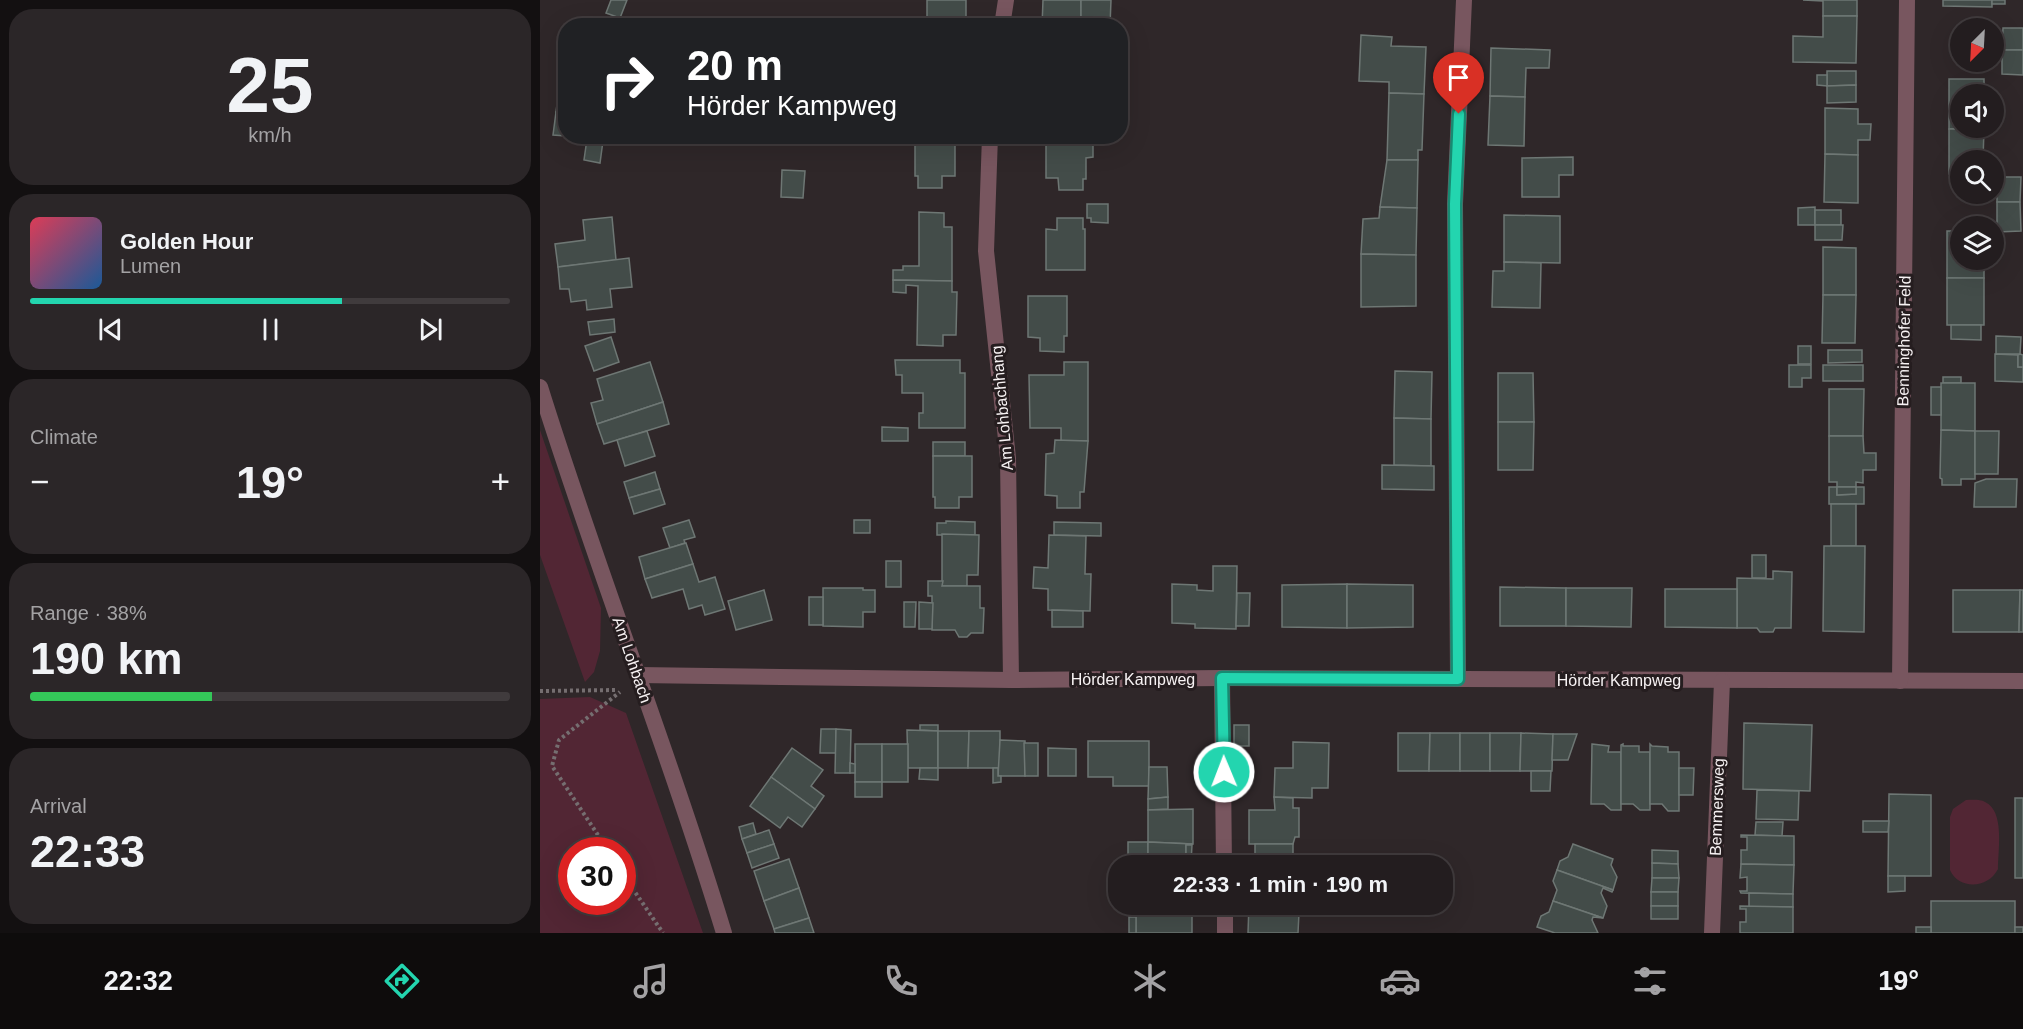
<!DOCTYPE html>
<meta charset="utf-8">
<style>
:root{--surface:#231d1f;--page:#2b2628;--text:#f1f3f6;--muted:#a3a2a4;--line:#403b3d;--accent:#23d5af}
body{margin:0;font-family:Arial,sans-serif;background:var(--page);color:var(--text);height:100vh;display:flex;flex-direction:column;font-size:22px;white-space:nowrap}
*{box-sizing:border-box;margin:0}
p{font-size:20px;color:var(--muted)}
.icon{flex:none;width:33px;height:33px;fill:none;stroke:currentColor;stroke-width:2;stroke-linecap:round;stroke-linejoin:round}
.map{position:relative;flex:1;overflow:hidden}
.details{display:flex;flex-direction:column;gap:9px;padding:9px;background:#131011;width:540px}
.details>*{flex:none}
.hud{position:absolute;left:18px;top:18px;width:570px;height:126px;border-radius:24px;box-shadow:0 6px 24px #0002,0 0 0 2px var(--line);background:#202124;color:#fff;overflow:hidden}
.needle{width:39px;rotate:204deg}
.tools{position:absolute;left:1410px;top:18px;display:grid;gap:12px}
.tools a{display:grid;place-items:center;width:54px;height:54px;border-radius:50%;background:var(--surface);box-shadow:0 6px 24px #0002,0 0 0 2px var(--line);font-size:30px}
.speed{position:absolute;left:18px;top:837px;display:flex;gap:12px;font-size:30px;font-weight:700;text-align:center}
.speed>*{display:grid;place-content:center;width:78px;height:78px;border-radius:50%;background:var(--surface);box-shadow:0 6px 24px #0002,0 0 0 2px var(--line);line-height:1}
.speed .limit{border:9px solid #d22;background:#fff;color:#111}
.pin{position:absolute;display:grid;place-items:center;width:51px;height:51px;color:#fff;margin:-62px -26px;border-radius:50% 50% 50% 0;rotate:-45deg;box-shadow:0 0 6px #0007}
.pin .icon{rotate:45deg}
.me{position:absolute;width:66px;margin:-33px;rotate:359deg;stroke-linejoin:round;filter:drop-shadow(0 0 4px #0008)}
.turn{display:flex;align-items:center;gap:21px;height:126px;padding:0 30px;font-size:27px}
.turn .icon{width:78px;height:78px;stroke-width:2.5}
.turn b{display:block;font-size:42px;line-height:51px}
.big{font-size:45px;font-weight:600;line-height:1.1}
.details .tile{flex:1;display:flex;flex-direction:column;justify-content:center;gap:9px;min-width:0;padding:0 21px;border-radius:24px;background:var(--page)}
.details .dial{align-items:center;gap:0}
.dial b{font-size:78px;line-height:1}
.song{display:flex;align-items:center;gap:18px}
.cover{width:72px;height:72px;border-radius:9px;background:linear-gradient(135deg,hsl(350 70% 55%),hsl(210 70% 35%))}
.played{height:6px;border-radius:3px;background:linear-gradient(90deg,var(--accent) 65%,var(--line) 65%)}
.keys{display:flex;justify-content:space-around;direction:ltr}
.heat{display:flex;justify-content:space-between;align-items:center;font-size:33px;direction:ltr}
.charge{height:9px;border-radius:4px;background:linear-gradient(90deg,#34c759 38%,var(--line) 0)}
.trip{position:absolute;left:568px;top:855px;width:345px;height:60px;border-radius:24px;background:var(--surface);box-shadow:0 6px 24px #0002,0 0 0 2px var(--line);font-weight:600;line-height:60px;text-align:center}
.dock{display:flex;height:96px;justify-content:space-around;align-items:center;background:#0e0c0c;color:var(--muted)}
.dock .icon{width:42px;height:42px}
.dock .current{color:var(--accent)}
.dock b{font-size:27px;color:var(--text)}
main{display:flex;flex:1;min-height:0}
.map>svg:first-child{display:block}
.green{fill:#522634;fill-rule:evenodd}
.building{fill:#434c49;stroke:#6e7774;stroke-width:1.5}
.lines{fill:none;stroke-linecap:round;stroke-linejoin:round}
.path{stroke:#756e70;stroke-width:4;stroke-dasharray:3 3;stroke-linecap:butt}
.minor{stroke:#78565f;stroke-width:16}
.route-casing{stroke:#178a72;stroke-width:15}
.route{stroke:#23d5af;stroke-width:10}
.labels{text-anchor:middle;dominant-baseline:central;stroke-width:6;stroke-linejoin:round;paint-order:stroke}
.street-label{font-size:16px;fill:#f7f2f3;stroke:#251d1f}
</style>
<main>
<section class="details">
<div class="tile dial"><b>25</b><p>km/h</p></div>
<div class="tile">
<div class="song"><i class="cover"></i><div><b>Golden Hour</b><p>Lumen</p></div></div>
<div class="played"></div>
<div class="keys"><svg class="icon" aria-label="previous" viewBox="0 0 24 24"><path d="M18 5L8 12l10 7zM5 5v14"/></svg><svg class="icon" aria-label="pause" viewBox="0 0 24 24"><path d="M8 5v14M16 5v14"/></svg><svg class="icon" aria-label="next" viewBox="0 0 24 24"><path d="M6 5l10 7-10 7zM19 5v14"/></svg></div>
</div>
<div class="tile"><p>Climate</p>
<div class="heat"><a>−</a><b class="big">19°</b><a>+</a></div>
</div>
<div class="tile"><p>Range · 38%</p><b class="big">190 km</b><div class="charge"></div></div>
<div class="tile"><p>Arrival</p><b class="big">22:33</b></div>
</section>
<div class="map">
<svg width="1483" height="933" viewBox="0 0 1483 933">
<rect width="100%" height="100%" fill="#2f2729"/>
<g class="green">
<polygon points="0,430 61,608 60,651 54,672 45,682 0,555"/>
<path d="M50,697L86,713L163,933H0V699ZM32,850H82V902H32Z"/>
<path d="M1426,800C1432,800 1440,799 1445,802C1465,811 1458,850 1458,869C1448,889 1419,890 1410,870V817L1413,809Z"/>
</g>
<g class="building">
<polygon points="71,0 87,0 80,18 66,13"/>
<rect x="387" y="0" width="39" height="26"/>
<polygon points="503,0 541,0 541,26 502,26"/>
<polygon points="541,0 571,0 570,26 541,26"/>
<polygon points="1263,0 1317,0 1317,16 1283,16 1283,1"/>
<polygon points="1403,0 1452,0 1452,7 1403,6"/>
<rect x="1452" y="0" width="13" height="4"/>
<polygon points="1283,16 1317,16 1316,63 1253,62 1253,36 1283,37"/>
<polygon points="1463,28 1483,28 1483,50 1462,50"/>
<polygon points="821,35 852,37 851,46 886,47 884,94 849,93 849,82 819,81"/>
<polygon points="951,48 1010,50 1009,68 986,68 985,97 950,96"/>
<polygon points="1462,50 1483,50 1483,75 1462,74"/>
<polygon points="1287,71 1316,71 1316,85 1287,86"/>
<polygon points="1277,75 1287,75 1287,86 1277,85"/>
<polygon points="1409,79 1444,79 1444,94 1420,94 1420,128 1444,128 1444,129 1409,129"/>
<polygon points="1316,85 1316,102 1287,103 1287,86"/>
<polygon points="19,89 26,90 26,113 16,112"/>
<polygon points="849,93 884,94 882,150 878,150 878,160 847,160"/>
<polygon points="950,96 985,97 984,146 948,145"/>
<polygon points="1285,108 1318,109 1318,124 1331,124 1330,140 1318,140 1318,155 1285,154"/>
<polygon points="16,112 26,113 26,136 13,135"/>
<polygon points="1409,129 1444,129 1443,160 1420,160 1420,174 1409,174"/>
<polygon points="27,136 84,136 83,143 63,141 60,163 44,160 47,139"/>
<rect x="354" y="136" width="21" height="2"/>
<polygon points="375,136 415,136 415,176 402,176 402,188 378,188 378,176 375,176"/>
<polygon points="509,136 550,136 550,138"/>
<polygon points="506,137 553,138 553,157 546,158 546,179 543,179 543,190 519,190 518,178 506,178"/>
<polygon points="1285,154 1318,155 1318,203 1284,202"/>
<polygon points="1033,157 1033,175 1019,175 1019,197 982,197 982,158"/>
<polygon points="847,160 878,160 877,208 840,207"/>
<polygon points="242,170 265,171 263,198 241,197"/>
<polygon points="1457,177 1481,177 1480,202 1457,202"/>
<polygon points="1457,202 1480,202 1481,231 1457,232"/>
<polygon points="547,204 568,204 568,223 551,222 551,218 547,218"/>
<polygon points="840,207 877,208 876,255 821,254 823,219 839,218"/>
<polygon points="1275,207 1275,225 1258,225 1258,208"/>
<rect x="1275" y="210" width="26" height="15"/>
<polygon points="379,212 404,213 404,227 412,227 412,281 353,280 353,270 363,270 363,266 379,266"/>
<polygon points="964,215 1020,216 1020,263 964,262"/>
<polygon points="72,217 76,260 18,267 15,244 45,240 43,220"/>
<polygon points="517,218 543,218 543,229 545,229 545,270 506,270 506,229 517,230"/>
<polygon points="1275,225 1303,225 1302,240 1275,240"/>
<polygon points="1407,231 1420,231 1420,260 1444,260 1444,278 1407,278"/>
<polygon points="1283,247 1316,248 1316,295 1283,295"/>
<polygon points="821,254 876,255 876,306 821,307"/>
<polygon points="89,258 92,287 70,289 72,307 47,310 46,300 31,302 29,289 20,289 18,267"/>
<polygon points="964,262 1001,263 1000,308 952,307 953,271 964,271"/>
<rect x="1407" y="278" width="37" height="47"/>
<polygon points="353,280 412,281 412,292 417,292 416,335 403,335 403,346 377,345 378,286 366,285 366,293 353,292"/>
<polygon points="1283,295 1316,295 1315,343 1282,343"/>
<polygon points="488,296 527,296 527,336 524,336 524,352 500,351 500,338 488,337"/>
<polygon points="74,319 75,332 50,335 48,322"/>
<polygon points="1411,325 1441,325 1441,340 1411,339"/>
<polygon points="1456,336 1481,337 1480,354 1456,354"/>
<polygon points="71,337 79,362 54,371 45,346"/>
<rect x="1258" y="346" width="13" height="18"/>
<polygon points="1288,350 1322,350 1322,362 1288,363"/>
<polygon points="1455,354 1478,355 1478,367 1483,367 1483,382 1455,381"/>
<polygon points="1480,354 1483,355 1483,367 1478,367 1478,355"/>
<polygon points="355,360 420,360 420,373 425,373 425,428 379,428 379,413 383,413 383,393 362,393 362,375 356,375"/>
<polygon points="110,362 123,402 57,424 51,403 63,400 57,379"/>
<polygon points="524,362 548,362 548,441 521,441 521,428 490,428 489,375 524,375"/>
<polygon points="1249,365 1271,365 1271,378 1262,378 1262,387 1249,387"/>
<rect x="1283" y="365" width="40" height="16"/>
<polygon points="855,371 892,372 891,419 854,418"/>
<polygon points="958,373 993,373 994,422 958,422"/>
<rect x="1403" y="377" width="18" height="6"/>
<polygon points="1401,383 1435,383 1435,431 1401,430"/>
<rect x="1391" y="387" width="10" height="28"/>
<polygon points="1289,389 1324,389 1323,436 1289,436"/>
<polygon points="123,402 129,424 64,444 57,424"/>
<polygon points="854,418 891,419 891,466 854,465"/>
<polygon points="958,422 994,422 993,470 958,470"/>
<polygon points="342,427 368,428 368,441 342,441"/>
<polygon points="1401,430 1435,431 1435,479 1421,479 1421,485 1402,485 1402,479 1400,478"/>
<polygon points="107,431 115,456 85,466 77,440"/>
<polygon points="1435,431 1459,431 1458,474 1435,474"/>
<polygon points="1289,436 1323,436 1324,453 1336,453 1336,470 1323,470 1323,483 1316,482 1316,487 1297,487 1297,482 1289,482"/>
<polygon points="515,440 548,441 544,492 540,492 540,508 517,508 517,496 505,495 506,454 514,453"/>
<rect x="393" y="442" width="32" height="14"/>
<polygon points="393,456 432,456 432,497 419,497 419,508 395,508 395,497 393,497"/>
<polygon points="842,465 894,466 894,490 842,489"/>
<polygon points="115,472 120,489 89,498 84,482"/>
<polygon points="1446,479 1477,479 1476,507 1434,507 1435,483"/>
<polygon points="1289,487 1297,487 1297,495 1316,494 1316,487 1324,487 1324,504 1289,504"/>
<polygon points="1297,487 1316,487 1316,494 1297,495"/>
<polygon points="120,489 125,504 94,514 89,498"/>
<rect x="1291" y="504" width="25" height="42"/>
<polygon points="149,520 155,537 144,540 145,543 130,548 123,528"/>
<rect x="314" y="520" width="16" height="13"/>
<polygon points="406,521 435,522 435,535 397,535 397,523 406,523"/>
<polygon points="514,522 561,523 561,536 514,535"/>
<polygon points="402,534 439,535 438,575 427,575 427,586 402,586"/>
<polygon points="509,535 546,536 545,574 551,574 550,611 508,610 508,589 493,588 494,567 508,568"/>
<polygon points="146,543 153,564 105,579 99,557"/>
<polygon points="1284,546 1325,546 1324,632 1283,631"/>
<rect x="1212" y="555" width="14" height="23"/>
<rect x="346" y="561" width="15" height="26"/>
<polygon points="153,564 159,582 175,577 185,609 165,615 162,605 149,609 143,589 112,598 105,579"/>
<polygon points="673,566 697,566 696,629 655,628 655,624 632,623 632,584 657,585 657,590 673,591"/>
<polygon points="1233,571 1252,572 1251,628 1235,628 1233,632 1220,632 1217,628 1197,628 1197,578 1233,579"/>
<polygon points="388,581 403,581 402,586 440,586 440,608 444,608 443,633 431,633 427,637 419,637 415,630 392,630 392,596 388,596"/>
<polygon points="807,584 807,628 742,627 742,585"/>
<polygon points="807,584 873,585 873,627 807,628"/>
<polygon points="960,587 1026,588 1026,626 960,626"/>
<polygon points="283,588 323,588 323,590 335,590 335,612 323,612 323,627 283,626"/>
<polygon points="1026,588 1092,588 1091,627 1026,626"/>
<polygon points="1125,589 1197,589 1197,628 1125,627"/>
<polygon points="224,590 232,620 196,630 188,601"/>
<polygon points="1413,590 1480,590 1479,632 1413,632"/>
<polygon points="1480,590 1483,590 1483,632 1479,632"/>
<polygon points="697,593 710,593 709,626 696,626"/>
<rect x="269" y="597" width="14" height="28"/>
<polygon points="364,602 376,602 375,627 364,627"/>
<polygon points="379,602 393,603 392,629 379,629"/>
<polygon points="512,610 543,611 543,627 512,627"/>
<polygon points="1204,723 1272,725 1270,791 1203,789"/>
<polygon points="380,725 398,725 398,731 380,730"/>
<rect x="694" y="725" width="15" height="21"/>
<polygon points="281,729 296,729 296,753 280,753"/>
<polygon points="296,729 311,730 310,773 295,773"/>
<polygon points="367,730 398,731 398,768 368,768"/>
<polygon points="398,731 429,731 428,768 398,768"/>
<polygon points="429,731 460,731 460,768 428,768"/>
<polygon points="858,733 890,733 889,771 858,771"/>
<polygon points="890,733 920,733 920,771 889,771"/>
<rect x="920" y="733" width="30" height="38"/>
<polygon points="950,733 981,733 980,771 950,771"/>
<polygon points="981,733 1013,734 1012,771 980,771"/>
<polygon points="1013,734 1037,734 1028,760 1012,760"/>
<polygon points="460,740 485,741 485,776 458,776"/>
<polygon points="548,741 609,741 609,786 573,786 573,777 548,777"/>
<polygon points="753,742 789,743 788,788 772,788 772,798 734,797 735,768 753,768"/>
<polygon points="484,743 498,743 498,776 485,776"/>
<rect x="315" y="744" width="27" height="38"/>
<rect x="342" y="744" width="26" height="38"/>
<polygon points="1052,744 1069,746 1068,752 1081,752 1081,810 1071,810 1064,804 1051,804"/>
<polygon points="1083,744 1083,746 1099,746 1099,752 1110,752 1110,810 1100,810 1093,804 1081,804 1081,745"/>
<polygon points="1110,744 1112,746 1128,747 1128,752 1139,752 1139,811 1128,811 1122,804 1110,804"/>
<polygon points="252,748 283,770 271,786 284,796 275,809 231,777"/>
<polygon points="508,748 536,749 536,776 508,776"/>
<polygon points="310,763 315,764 315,773 310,773"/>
<polygon points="609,767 627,767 628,797 608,799"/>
<polygon points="380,768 398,768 398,780 379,779"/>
<polygon points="453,768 458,768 458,776 461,776 461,782 453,783"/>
<polygon points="1139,768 1154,768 1153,795 1139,795"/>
<polygon points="991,771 1011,771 1010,791 991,791"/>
<polygon points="231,777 275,809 262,827 248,817 240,828 210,806"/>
<rect x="315" y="782" width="27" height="15"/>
<polygon points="1217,790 1259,791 1258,820 1216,819"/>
<polygon points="1349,794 1391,795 1391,876 1348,876"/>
<polygon points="628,797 628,809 608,810 608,799"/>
<polygon points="734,797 753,798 753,808 759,808 759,837 755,837 753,844 709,844 709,810 735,810"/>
<rect x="1475" y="798" width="8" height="80"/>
<polygon points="653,809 653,844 608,842 608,810"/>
<polygon points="1323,821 1349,821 1348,832 1323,832"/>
<polygon points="1216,822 1243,822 1242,836 1215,835"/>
<polygon points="213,823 216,834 202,839 199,827"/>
<polygon points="229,830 234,844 207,853 202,839"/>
<polygon points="1201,835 1254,836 1254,865 1201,864 1201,850 1207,850 1207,837 1201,837"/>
<polygon points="588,842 608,842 608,866 591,866 591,861 588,861"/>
<polygon points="608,842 653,844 646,845 646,866 608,866"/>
<polygon points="234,844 239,858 212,868 207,853"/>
<rect x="715" y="844" width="38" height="22"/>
<polygon points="1033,844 1073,859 1071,865 1077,877 1073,890 1017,870 1020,861 1028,857"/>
<polygon points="646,845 652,845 651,863 646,863"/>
<polygon points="1112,850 1138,851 1138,864 1112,863"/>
<polygon points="249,859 259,888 224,901 214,871"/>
<polygon points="1112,863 1138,864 1139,878 1112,878"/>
<polygon points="1201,864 1254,865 1253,894 1201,893 1200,891 1207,891 1207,877 1200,878"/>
<polygon points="1017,870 1073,890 1072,892 1063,888 1061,893 1067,906 1063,918 1013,901 1017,890 1013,881"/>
<polygon points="1348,876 1365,876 1365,891 1348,892"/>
<polygon points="1112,878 1139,878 1138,892 1111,892"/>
<polygon points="259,888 269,918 234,929 224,901"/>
<rect x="1111" y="892" width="27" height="14"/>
<polygon points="1209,893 1253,894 1253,907 1209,907"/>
<polygon points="1013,901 1063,918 1053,917 1052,920 1058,933 1015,933 997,927 1001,916 1009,912"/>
<rect x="1391" y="901" width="84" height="32"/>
<rect x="596" y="904" width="12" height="11"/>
<polygon points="608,904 652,904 652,933 596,933 596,915 608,915"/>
<polygon points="709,904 752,905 755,913 759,913 758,933 708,933"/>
<rect x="1111" y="906" width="27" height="13"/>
<polygon points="1200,906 1253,907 1253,933 1200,933 1200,922 1206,922 1206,909 1200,909"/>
<rect x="589" y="917" width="7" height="16"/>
<polygon points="269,918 274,933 235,933 234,929"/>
<rect x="1376" y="927" width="15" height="6"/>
<rect x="1475" y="927" width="8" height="6"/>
</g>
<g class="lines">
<g class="path">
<polyline points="0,691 78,690"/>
<polyline points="68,850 12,766 19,740 80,692"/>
<polyline points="82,873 123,933"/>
</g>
<g class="minor">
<polyline points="462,26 466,0"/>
<polyline points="450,136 446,251 468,458 471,680"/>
<path d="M0,387C57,570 128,749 184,933"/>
<polyline points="98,675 471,680 682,678 1483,681"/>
<polyline points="682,678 684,866"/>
<polyline points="918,679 915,204 924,0"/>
<polyline points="1360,681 1367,0"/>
<polyline points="685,904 685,933"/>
<polyline points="1172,933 1182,681"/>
</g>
</g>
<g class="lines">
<g class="route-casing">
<polyline id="route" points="684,772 682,678 918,679 915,204 919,114"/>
</g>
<use href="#route" class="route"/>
</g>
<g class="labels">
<g class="street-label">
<text transform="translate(1364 341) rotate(-89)">Benninghofer Feld</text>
<text transform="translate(462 408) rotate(-95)">Am Lohbachhang</text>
<text transform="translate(92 660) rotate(71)">Am Lohbach</text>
<text x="593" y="679">Hörder Kampweg</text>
<text x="1079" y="680">Hörder Kampweg</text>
<text transform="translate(1177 807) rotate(-88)">Bemmersweg</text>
</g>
</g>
</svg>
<div class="tools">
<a><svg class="needle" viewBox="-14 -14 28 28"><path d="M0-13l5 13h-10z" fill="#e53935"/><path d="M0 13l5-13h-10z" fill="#a3a2a4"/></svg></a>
<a><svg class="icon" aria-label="sound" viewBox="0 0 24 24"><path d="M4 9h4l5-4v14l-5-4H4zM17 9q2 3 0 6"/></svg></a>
<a><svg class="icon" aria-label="search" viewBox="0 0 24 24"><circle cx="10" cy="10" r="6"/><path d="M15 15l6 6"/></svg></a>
<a><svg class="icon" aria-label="layers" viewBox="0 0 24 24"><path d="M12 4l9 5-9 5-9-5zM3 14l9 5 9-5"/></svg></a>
</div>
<div class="speed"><div class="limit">30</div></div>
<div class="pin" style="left:919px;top:114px;background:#d93025"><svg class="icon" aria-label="arrive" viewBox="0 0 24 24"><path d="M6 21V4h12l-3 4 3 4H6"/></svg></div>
<svg class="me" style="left:684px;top:772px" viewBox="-20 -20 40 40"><circle r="17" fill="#23d5af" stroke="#fff" stroke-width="3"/><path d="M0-11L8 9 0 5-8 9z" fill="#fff"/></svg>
<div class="trip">22:33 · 1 min · 190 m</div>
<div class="hud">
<div class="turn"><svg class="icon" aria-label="right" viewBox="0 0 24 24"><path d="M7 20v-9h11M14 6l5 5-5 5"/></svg><div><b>20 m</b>Hörder Kampweg</div></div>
</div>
</div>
</main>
<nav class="dock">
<b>22:32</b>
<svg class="icon current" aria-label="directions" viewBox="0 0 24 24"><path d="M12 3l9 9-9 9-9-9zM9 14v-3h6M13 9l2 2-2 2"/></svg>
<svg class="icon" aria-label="music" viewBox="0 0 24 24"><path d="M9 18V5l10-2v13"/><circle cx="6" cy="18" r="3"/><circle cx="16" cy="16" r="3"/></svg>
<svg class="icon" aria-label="phone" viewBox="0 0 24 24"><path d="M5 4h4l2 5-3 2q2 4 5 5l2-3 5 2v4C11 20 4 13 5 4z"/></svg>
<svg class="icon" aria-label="climate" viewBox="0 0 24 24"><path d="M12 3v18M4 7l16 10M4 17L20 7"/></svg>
<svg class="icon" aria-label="car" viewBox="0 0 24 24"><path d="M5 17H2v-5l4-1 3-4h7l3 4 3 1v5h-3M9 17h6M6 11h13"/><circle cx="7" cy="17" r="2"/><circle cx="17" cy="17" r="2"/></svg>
<svg class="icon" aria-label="filters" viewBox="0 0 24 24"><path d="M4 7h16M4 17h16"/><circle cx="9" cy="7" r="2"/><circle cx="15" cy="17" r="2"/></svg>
<b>19°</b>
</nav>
